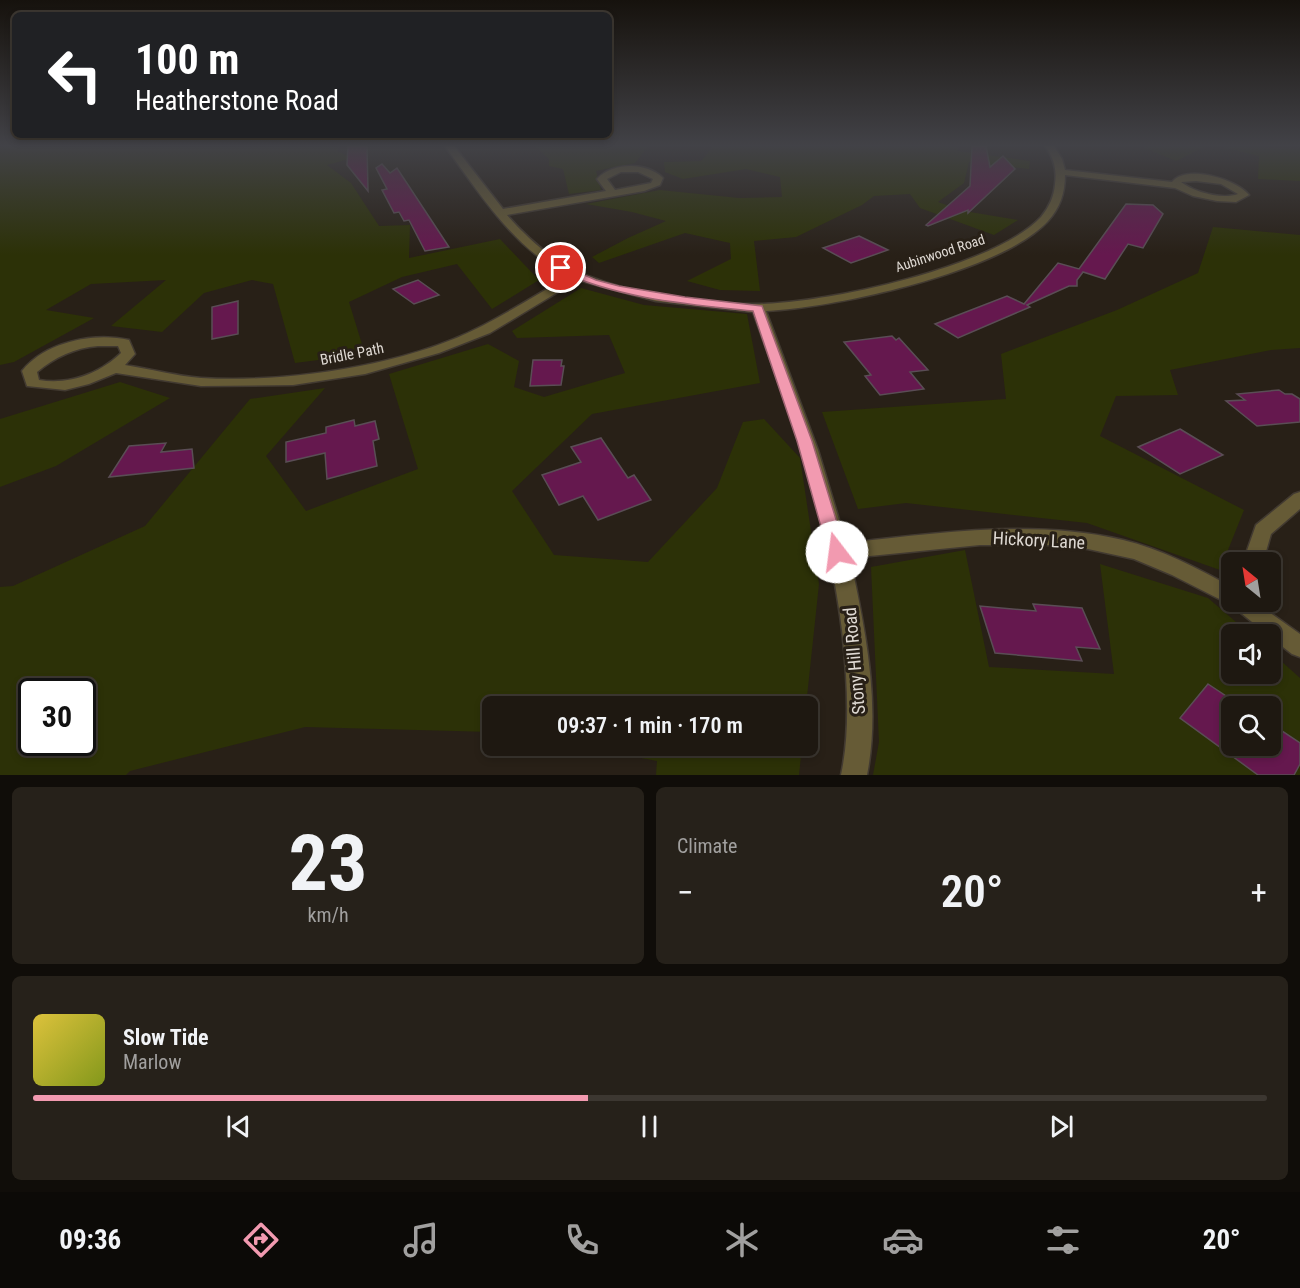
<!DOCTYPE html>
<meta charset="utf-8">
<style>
:root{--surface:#1e1811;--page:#26211a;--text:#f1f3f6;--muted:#a1a09f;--line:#3c3731;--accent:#f29ab0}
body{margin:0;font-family:"Roboto Condensed",sans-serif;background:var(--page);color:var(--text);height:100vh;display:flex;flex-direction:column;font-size:22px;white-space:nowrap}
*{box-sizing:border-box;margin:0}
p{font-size:20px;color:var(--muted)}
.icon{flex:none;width:33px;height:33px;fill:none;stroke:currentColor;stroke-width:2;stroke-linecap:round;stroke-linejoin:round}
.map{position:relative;height:775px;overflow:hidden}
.drawer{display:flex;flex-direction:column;gap:12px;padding:12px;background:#100d09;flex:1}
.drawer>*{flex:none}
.banner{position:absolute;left:12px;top:12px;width:600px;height:126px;border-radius:9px;box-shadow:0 3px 9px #0003,0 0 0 2px var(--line);background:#202124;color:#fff;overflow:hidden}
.needle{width:39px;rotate:330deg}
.fabs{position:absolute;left:1221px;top:552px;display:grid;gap:12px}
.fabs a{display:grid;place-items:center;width:60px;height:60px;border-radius:9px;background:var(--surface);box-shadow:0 3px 9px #0003,0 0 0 2px var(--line);font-size:30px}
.speed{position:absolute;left:18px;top:678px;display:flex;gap:12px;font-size:30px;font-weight:700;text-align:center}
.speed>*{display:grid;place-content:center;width:78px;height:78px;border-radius:50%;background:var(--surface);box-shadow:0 3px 9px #0003,0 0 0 2px var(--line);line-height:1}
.speed .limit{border:3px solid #111;border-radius:9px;background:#fff;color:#111}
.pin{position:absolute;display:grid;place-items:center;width:51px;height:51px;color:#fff;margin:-26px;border:3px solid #fff;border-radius:50%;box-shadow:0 2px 6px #0007}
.me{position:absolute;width:66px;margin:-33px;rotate:345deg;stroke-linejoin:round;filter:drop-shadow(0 0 4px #0008)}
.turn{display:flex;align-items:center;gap:21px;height:126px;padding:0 24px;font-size:27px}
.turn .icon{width:78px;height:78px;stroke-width:2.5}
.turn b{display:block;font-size:42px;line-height:51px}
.big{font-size:45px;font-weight:600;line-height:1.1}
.drawer .tile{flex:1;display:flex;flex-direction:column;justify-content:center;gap:9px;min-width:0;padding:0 21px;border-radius:9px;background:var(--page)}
.drawer .dial{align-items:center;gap:0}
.dial b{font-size:78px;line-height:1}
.song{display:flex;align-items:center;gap:18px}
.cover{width:72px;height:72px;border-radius:9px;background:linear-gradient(135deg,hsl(50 70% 55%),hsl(70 70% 35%))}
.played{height:6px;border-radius:3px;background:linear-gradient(90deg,var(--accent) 45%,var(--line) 45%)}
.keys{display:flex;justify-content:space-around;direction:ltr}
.heat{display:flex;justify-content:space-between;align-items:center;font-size:33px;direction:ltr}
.drawer .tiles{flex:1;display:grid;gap:12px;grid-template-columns:1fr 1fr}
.tile:last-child{grid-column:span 2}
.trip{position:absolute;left:482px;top:696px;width:336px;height:60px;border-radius:9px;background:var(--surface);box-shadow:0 3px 9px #0003,0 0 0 2px var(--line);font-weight:600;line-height:60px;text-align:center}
.dock{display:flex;height:96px;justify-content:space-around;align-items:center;background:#0c0a07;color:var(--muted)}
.dock .icon{width:42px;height:42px}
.dock .selected{color:var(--accent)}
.dock b{font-size:27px;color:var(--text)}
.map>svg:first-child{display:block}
.green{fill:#2c3107;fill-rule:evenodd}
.building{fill:#65184e;stroke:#5a4d55;stroke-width:1.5}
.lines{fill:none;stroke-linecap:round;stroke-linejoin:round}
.minor-casing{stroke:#423a31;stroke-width:3}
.minor{fill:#665b36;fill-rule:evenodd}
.route{fill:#f29ab0;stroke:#9d6472;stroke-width:1.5}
.labels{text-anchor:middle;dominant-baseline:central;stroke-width:6;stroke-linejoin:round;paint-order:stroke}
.far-street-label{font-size:14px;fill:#dfd9d3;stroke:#282017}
.street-label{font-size:15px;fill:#dfd9d3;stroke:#282017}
.near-street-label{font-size:18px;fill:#dfd9d3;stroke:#282017}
</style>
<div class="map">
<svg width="1300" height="775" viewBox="0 0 1300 775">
<rect width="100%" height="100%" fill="#282017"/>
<g class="green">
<polygon points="0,146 340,146 337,151 352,158 327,165 351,183 379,226 410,225 409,258 500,239 539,280 492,309 457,264 402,277 349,302 365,354 295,363 273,284 252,280 204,293 162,332 111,326 166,280 91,284 46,310 94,318 14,362 0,365"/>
<polygon points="535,146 648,146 635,163 596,171 601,190 569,194 563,169 549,166 549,159"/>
<polygon points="710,146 957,146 958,151 1030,161 1029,169 969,162 964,183 938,202 964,211 1018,220 994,235 920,208 910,194 874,196 862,205 796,237 754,241 760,291 720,290 687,281 731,259 730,243 685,233 599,263 592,257 628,238 666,221 632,212 586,204 660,190 739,198 782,197 780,177 746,169 683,179 665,172 664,162 701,161 712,148"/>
<polygon points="1140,146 1206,146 1176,161"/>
<polygon points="1219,146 1300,149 1300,181 1258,179 1259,156"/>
<polygon points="1213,227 1300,235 1300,348 1271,350 1170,370 1178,395 1116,396 1100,436 1244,510 1220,570 1087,523 906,503 858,509 822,412 1006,399 1001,354 1117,310 1198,273"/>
<path d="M581,288L644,305L747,314L760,383L592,414L512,491L554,555L648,562L717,488L743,422L764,419L800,458L819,584L806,706H492V732L305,727L130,771L126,775H0V587L13,586L145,526L250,399L325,388L266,456L306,511L418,469L389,374L488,344L519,361L514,387L544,397L625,373L609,335L517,338L512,331ZM32,692H82V742H32Z"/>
<polygon points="120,382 170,398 56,466 0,487 0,419"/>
<path d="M965,550L989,667L1114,674L1100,564L1208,598L1250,634H1232V674H1270L1271,652L1300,678V775H873L879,742L871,567ZM1232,706H1270V746H1232Z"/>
<polygon points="578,746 802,746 799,775 656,775 657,761"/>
</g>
<g class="building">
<polygon points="348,146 367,146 368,191 347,165"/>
<polygon points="972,146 986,146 990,167 1003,156 1015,169 968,213 968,210 928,226 926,225 970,186"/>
<polygon points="382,164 390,173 397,168 449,247 425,251 409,220 404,221 399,212 394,213 382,190 387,189 376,168"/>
<polygon points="1126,204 1153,205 1163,214 1143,248 1128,244 1105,279 1083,272 1077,280 1077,286 1069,286 1027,305 1030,307 958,338 935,324 1007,296 1024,304 1058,263 1079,269"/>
<polygon points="859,236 888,250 851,263 823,248"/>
<polygon points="418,280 439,295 414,304 393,289"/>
<polygon points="238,301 238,334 212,339 212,307"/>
<polygon points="892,336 896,340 899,338 928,370 910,372 924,389 880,395 865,376 871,375 844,342"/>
<polygon points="533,360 562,360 561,366 564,366 561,385 530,386"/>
<polygon points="1279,390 1285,394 1292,394 1300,399 1300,422 1257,426 1226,401 1245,400 1237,394"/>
<polygon points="354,420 355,426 375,421 379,439 373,441 377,466 327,479 325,453 286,462 286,442 326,433 326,427"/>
<polygon points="1180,429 1223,455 1180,474 1138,447"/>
<polygon points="601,438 628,478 634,475 651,500 598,520 583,496 559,505 542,475 581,462 571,447"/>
<polygon points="166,443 161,452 192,449 194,468 109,477 129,446"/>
<polygon points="1033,604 1082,608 1100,649 1076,647 1082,661 995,653 980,606 1036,611"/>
<polygon points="1208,684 1232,700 1232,746 1270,746 1270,723 1300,743 1300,764 1294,775 1258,775 1180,718"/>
</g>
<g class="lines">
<g class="minor-casing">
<g id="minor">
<path d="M445,146H454L503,209L606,191L597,179C613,162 646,162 663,178L660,185L644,191L507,215C529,240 554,262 585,275C638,296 703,305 759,304C827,303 994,267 1041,217C1049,207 1054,197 1055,184C1057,170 1054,158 1045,146H1054L1062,159L1065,170L1172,182C1186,164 1236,179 1249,195L1236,202L1217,201L1193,196L1175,188L1065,175C1065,193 1060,208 1048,221C1001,272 834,308 766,311L818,450L846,543C938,533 1032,519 1123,540C1161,549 1197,568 1232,587V602H1255L1300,634V657L1292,654L1270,637V634H1267L1231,605L1172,575L1134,559L1088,549L1052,545H980L850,558C865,628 881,704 867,775H841C848,742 848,709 846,675C839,549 796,430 753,312L656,301L578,280L490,333L439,353L365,374L293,385L201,386L116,373L89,384L65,390L27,386L22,371C45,342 94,332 129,340L135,354L125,365C150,369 176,376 201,378C287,383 405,366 482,326C511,311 540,293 569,276C514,249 480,194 445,146ZM621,172H638L653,179L651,183L615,190L607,179ZM1196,181L1221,184L1238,194C1222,200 1194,192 1181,182ZM98,346H118L121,353C99,374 69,385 39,380L37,372C55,357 74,348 98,346Z"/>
<polygon points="1300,492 1300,509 1271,534 1263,562 1243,562 1256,525 1294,494"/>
</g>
</g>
<use href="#minor" class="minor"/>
</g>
<linearGradient id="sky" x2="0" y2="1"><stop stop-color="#16120d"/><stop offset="0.57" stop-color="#424247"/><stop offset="1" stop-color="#424247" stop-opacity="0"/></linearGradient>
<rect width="1300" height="255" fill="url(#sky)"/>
<path class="route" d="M561,265L596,280L619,286L685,297L762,306L812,441L846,552L843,557L837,559L831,557L828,552L797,441L753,311C686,304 619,299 557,270V266Z"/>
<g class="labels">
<g class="far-street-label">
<text transform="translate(940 253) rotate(-18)">Aubinwood Road</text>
</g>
<g class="street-label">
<text transform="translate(352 354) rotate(-11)">Bridle Path</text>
</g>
<g class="near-street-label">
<text transform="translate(1039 540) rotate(3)">Hickory Lane</text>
<text transform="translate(854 661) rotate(-95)">Stony Hill Road</text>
</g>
</g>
</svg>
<div class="fabs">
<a><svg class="needle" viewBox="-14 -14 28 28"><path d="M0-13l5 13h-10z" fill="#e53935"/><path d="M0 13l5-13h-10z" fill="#a1a09f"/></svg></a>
<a><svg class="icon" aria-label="sound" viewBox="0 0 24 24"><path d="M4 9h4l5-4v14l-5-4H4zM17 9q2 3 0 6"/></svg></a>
<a><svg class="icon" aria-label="search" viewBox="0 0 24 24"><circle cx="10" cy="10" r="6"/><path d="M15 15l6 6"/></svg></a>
</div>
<div class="speed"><div class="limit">30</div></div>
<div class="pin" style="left:561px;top:268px;background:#d93025"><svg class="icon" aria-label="arrive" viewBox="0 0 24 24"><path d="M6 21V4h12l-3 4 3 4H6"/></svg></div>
<svg class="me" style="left:837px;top:552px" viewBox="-20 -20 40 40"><circle r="19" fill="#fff"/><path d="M0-13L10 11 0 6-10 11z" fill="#f29ab0"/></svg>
<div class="trip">09:37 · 1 min · 170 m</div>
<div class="banner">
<div class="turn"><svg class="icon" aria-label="left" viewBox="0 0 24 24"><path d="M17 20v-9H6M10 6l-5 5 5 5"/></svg><div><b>100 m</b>Heatherstone Road</div></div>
</div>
</div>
<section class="drawer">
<div class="tiles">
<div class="tile dial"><b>23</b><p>km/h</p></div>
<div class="tile"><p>Climate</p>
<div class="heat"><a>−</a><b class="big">20°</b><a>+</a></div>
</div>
<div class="tile">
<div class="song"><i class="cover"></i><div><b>Slow Tide</b><p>Marlow</p></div></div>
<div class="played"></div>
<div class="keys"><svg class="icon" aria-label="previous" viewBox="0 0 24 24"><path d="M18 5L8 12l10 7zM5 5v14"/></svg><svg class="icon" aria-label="pause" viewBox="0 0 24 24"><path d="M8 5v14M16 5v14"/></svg><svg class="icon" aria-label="next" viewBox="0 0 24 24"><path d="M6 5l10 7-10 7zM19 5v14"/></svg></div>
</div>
</div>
</section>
<nav class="dock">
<b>09:36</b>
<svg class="icon selected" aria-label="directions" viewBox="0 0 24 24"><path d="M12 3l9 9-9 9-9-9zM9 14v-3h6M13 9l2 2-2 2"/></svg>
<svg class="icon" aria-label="music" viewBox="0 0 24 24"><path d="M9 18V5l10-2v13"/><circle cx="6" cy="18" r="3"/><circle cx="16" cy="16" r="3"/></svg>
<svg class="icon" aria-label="phone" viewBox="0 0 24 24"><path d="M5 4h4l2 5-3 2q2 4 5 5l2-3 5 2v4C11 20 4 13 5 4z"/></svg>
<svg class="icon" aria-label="climate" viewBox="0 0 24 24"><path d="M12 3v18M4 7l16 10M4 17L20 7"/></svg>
<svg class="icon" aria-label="car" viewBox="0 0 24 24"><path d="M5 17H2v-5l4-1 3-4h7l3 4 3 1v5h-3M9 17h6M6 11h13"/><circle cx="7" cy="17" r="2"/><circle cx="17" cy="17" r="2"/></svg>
<svg class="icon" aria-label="filters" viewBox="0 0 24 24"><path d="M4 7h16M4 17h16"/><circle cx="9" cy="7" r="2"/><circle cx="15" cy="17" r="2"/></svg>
<b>20°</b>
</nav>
